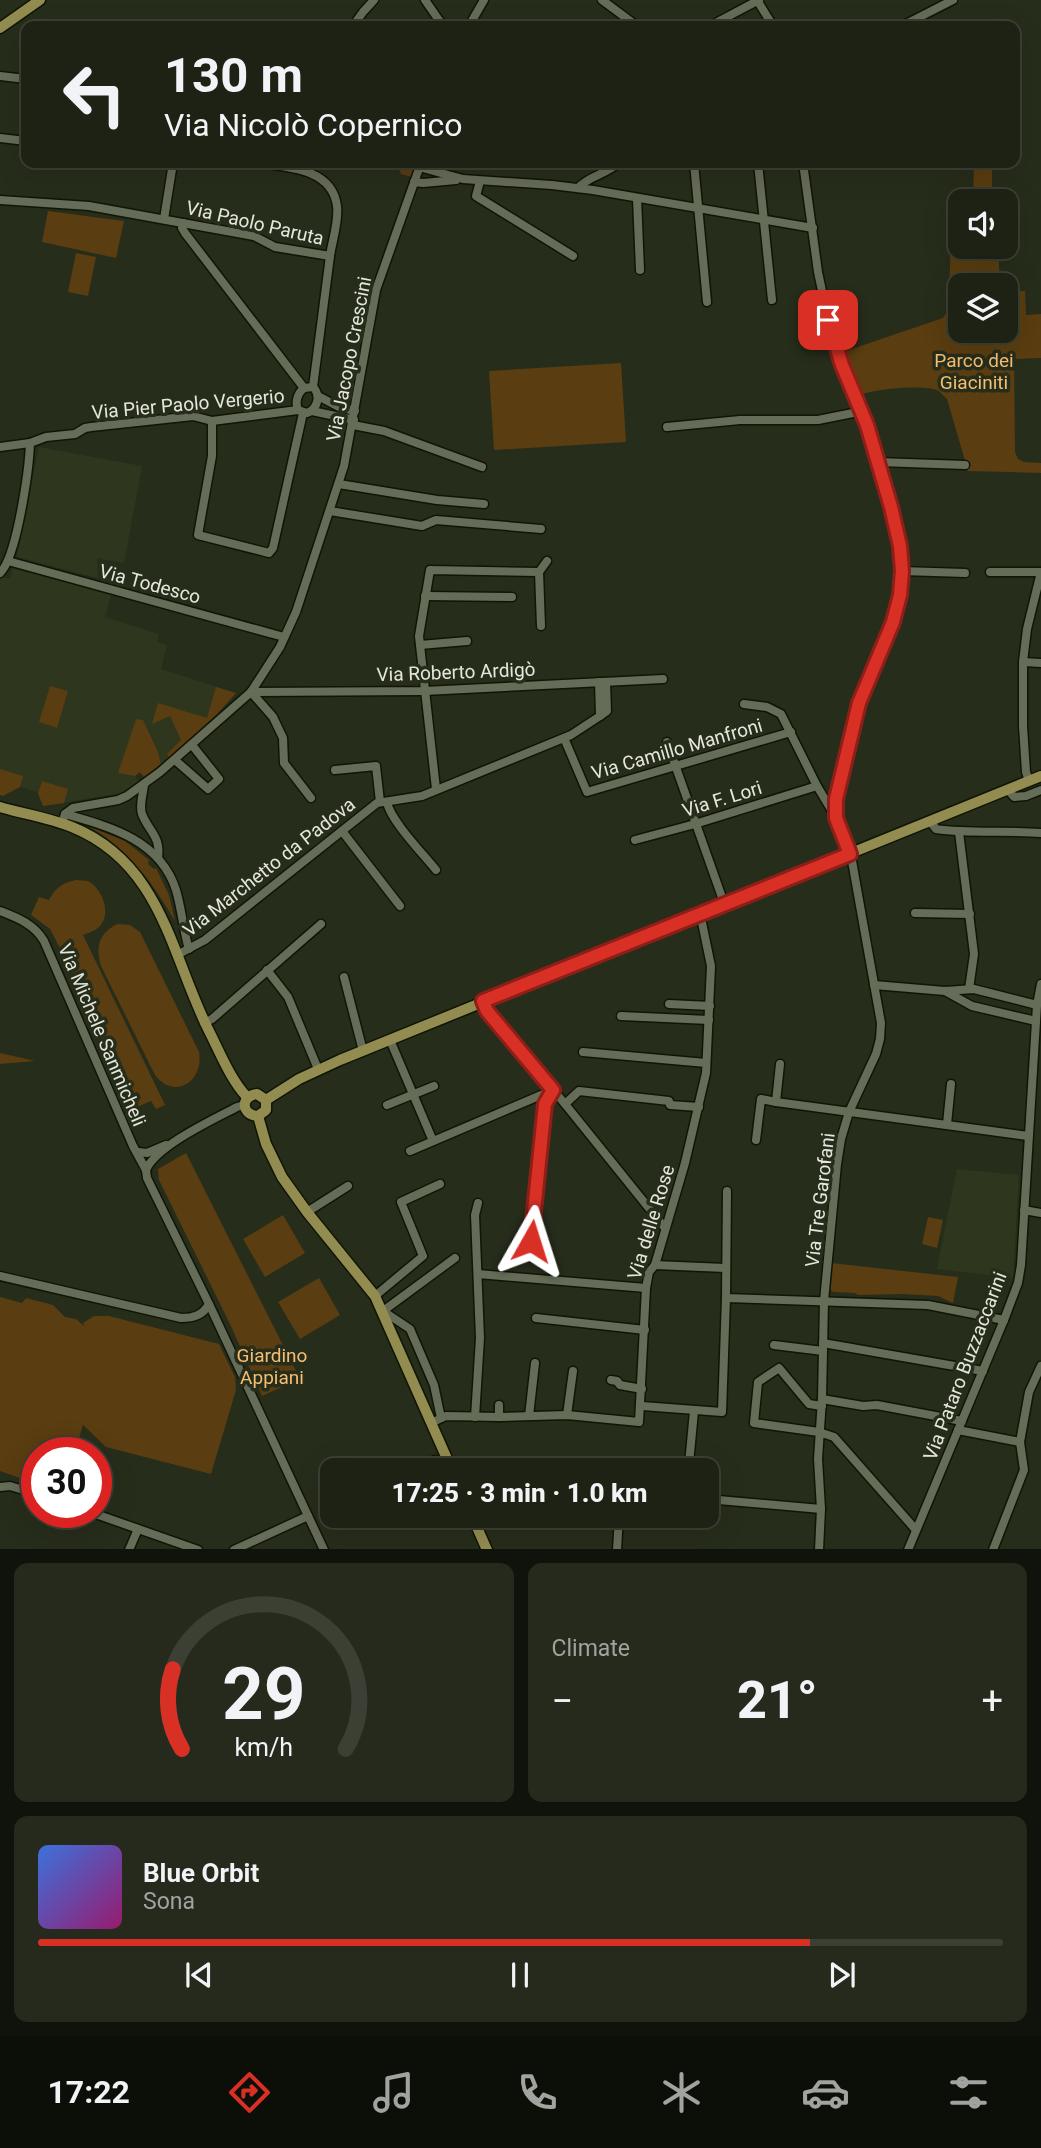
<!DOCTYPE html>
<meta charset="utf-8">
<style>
:root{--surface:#1d2214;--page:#252a1d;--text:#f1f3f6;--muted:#a0a4a0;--line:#3b3f34;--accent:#d93025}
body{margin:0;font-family:Roboto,sans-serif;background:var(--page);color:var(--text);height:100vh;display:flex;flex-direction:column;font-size:26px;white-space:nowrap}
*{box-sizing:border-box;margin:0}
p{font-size:23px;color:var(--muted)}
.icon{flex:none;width:38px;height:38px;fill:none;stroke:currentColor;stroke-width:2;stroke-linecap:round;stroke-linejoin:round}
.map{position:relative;height:1549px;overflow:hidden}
.details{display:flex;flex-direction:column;gap:14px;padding:14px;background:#10130b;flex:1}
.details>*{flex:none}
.hud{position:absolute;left:21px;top:21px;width:999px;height:147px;border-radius:14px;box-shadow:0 7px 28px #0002,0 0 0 2px var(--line);background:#1d2214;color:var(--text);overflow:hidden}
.tools{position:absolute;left:948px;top:189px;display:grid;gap:14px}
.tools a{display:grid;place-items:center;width:70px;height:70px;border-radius:14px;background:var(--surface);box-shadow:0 7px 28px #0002,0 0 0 2px var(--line);font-size:35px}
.speed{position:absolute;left:21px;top:1437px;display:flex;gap:14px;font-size:35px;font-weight:700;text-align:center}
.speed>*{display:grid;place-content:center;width:91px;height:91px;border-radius:50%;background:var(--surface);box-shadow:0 7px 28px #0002,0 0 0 2px var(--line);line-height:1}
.speed .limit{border:10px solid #d22;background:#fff;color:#111}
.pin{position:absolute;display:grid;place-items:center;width:60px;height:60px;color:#fff;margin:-30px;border-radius:14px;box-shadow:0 4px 10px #0006}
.me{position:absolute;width:77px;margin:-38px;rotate:6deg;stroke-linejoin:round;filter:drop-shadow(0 0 5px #0008)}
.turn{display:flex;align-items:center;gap:24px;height:147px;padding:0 28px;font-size:32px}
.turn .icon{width:91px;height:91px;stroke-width:2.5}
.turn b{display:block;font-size:49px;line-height:60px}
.big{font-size:52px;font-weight:800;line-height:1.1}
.details .widget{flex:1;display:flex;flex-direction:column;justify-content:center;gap:10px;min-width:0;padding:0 24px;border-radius:14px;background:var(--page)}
.details .dial{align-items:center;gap:0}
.dial svg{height:182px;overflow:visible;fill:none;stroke:var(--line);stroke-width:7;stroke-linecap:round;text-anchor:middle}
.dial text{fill:var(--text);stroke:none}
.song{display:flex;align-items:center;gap:21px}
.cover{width:84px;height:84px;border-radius:10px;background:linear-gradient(135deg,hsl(220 70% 55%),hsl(320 70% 35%))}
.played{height:7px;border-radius:4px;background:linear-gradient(90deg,var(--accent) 80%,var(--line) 80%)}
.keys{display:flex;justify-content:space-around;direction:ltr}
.heat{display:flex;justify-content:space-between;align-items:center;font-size:38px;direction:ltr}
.details .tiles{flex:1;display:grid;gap:14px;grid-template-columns:1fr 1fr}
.widget:last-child{grid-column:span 2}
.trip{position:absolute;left:320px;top:1458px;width:399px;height:70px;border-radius:14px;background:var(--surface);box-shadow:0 7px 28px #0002,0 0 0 2px var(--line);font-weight:800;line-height:70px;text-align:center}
.tabs{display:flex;height:112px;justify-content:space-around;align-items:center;background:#0c0e08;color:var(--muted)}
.tabs .icon{width:49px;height:49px}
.tabs .selected{color:var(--accent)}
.tabs b{font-size:32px;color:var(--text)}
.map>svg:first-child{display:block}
.built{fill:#2e361e}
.green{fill:#5a3d10}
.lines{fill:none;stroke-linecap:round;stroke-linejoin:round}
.minor-casing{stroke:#101505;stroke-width:11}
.major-casing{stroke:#101505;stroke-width:13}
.minor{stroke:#656c58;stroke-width:8}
.major{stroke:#938c51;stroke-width:10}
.route-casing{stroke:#8d1f18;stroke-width:18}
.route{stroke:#d93025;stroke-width:12}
.labels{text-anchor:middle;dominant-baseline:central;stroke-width:7;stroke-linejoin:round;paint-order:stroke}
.street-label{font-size:19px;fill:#e3e7dc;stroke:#272d1b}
.park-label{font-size:19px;fill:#f5be70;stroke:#272d1b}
</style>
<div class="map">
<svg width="1041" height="1550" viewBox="0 0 1041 1550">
<rect width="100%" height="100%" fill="#272d1b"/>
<g class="built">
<polygon points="39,447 142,466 124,563 97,558 98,578 17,557"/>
<polygon points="13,568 111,595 105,617 159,634 157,642 167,645 161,669 236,693 217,714 169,758 144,777 140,772 135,776 139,782 121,793 43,806 37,792 19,786 3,796 0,795 0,580 3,577 10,579"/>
<polygon points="957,1169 1019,1175 1013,1278 937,1269"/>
</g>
<g class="green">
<polygon points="396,163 417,163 412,177 401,174"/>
<polygon points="974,163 992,163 992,197 998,197 998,201 973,201"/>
<polygon points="48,211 124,221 116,258 42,242"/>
<path d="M951,223H961V247H998L1000,285H961V331H1006V291H1025L1026,315L1041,314V358L1014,359L1015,452L1018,459L1024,462L1041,463V473L968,471L947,399C946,398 940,392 939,391C925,384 875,389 860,395L843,352L943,318L949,310Z"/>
<polygon points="76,253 96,257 88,296 68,292"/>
<polygon points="621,363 626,442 494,450 489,371"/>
<polygon points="50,686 68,691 57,728 39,722"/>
<polygon points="216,687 236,693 217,714 169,758 167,754 181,740 170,716 152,724 158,703 207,718"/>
<polygon points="136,719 143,720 158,752 161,764 144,777 140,772 135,776 118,773"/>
<polygon points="0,769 23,776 20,787 3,796 0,795"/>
<polygon points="42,781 68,789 64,803 43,806 38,793"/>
<path d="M90,827L125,841L149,860L148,864L154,869L156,868L169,895L175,921C153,883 129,850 90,827Z"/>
<path d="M76,880C77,880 87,881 88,881C103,889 112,915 99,927C95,931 88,933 83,935L165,1105L156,1109L151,1101L130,1110L63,954L50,929L31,915L39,897L49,900C55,888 62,883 76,880Z"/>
<path d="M118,924L130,925L140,932L199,1052C204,1081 175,1101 155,1075L101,966C95,947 99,932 118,924Z"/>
<polygon points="0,1053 35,1061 0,1064"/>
<polygon points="186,1153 300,1379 262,1396 230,1324 159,1180 158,1169"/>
<polygon points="283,1215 305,1253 265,1277 243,1239"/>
<polygon points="928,1217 943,1220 937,1248 922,1244"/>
<polygon points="831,1263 958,1277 953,1303 938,1296 902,1294 858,1295 855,1293 833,1292 829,1288"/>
<polygon points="319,1278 340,1315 300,1339 278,1302"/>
<polygon points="0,1297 22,1303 26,1298 53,1305 65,1317 76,1319 84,1326 83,1323 94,1316 109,1316 219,1344 235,1377 236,1390 211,1474 106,1447 83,1425 75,1452 37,1452 37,1484 0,1471"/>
</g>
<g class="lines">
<g class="minor-casing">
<g id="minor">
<polyline points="425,0 443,26"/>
<polyline points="602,0 637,26"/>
<polyline points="757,0 773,26"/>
<polyline points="353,26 363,12 374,0"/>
<polyline points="469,26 484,0"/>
<polyline points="710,26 759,0"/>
<polyline points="902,26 953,0"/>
<polyline points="0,76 26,79"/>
<polyline points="0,138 26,141"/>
<path d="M255,163C285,167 332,167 337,206C339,222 332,241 330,256"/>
<polyline points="694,163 707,302"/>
<polyline points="758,163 772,300"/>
<polyline points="803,163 818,272 825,305 842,365 867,425 891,507 899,546 902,571 900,595 893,622 859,703 836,806 836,818 852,861 881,1023 880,1039 876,1054 849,1112 841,1139 837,1164 824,1301 822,1399 818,1459 821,1509 819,1550"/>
<polyline points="419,167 463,179 552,185 593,190 813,228"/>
<polyline points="480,181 476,196 573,256"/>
<polyline points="414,182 423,183 456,180"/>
<path d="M578,188C589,176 607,174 618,163"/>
<polyline points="637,198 640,270"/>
<polyline points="0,200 89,206 254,236 275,247 330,256 313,387"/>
<polyline points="164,219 173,163"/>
<polyline points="183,223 182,228 185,233 304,388"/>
<polyline points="318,396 339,407 355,411"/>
<polyline points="312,411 354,420"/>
<polyline points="212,421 212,456 198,535 269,553 273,548 303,413"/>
<polyline points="353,425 384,431 482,467"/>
<polyline points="667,427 740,420 818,420 863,411"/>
<path d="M0,447L30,443L46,437L75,434L85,428L91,427L193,416L212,421L298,410L307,413C318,409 321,395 313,387L304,388C297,394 295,402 298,410"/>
<polyline points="878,462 965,465"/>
<polyline points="339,484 437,500 484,504"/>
<polyline points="330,511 422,526 436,520 541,529"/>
<polyline points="8,561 284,637"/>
<polyline points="902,571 965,573"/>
<polyline points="539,572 547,561"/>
<polyline points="990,572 1041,572"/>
<path d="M0,573C17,557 29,469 30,443"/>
<polyline points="425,596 512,597"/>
<polyline points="420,645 467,641"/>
<polyline points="1023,662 1041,663"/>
<polyline points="599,682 600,716 607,711 606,682"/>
<polyline points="251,692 424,691 663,679"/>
<polyline points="251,692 273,717 283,738 284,763 311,798"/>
<polyline points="744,704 767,707 781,714 817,786 835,816"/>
<polyline points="564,738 587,792 791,732"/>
<polyline points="667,742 724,903"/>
<polyline points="175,760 208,789 219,779 192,745"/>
<polyline points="335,770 376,766 380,802"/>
<polyline points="1029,781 1026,772 1023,726 1023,662 1027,629 1041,572"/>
<path d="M144,785C143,795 139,805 142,814C149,832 161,836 158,858"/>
<polyline points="436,789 419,636 430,570 539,572 541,626"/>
<polyline points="1008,790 1014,797 1026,796 1041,790"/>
<path d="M387,802C390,820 424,855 436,870"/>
<path d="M65,814C111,827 160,840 176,890C182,910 183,930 189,949"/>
<path d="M930,821L936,829C971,834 1006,830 1041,833"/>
<polyline points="62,823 65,814 73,808 118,800 127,796 160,772 251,692 280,647 296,612 344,466 376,290 421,163"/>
<polyline points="342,831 400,906"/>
<polyline points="959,832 974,954 969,989"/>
<polyline points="635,840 695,824 817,786"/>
<path d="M0,911C18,918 34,924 44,941L133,1146L146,1170L147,1178L209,1304L324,1550"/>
<polyline points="915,913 970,914"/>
<polyline points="177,955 205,940 377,803 422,796 571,735 600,716"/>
<polyline points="267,970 288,997 318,1069"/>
<polyline points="344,977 363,1051"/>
<polyline points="874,985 945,991 974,989 1037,1005"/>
<polyline points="945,991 972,1006 1036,1021"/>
<polyline points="483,1001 487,1011 565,1104 665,1228"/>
<polyline points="669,1004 710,1006"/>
<polyline points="621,1016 709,1020"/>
<polyline points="204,1023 212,1019 321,924"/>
<polyline points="390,1040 433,1141"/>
<polyline points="583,1052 706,1063"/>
<polyline points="780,1064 776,1102 1028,1136"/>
<polyline points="565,1104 579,1091 669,1101 670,1105 699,1107"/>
<polyline points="387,1105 434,1086"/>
<polyline points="947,1124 951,1084"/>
<polyline points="756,1140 761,1099 776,1102"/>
<polyline points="410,1151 553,1090"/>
<polyline points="138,1152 147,1153 166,1145"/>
<path d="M146,1170C156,1146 214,1119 237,1107L244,1105"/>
<polyline points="727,1191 726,1298 928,1305 1004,1320"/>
<polyline points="1024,1210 1041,1213"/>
<polyline points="307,1212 348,1186"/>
<polyline points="531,1241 545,1104 553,1090"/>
<polyline points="655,1265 725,1268"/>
<polyline points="478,1274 646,1288"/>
<path d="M0,1276L181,1318C194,1318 203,1315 209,1304"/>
<polyline points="375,1296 423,1256 401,1202 440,1184"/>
<polyline points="383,1311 410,1329 434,1385 441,1418"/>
<polyline points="383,1311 455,1258"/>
<polyline points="536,1318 645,1330"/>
<polyline points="823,1343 983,1371"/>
<polyline points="774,1345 823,1351"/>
<polyline points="611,1380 617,1381 620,1385 642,1389"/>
<polyline points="822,1399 863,1406 877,1405 962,1421"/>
<polyline points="642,1406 722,1412 726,1298"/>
<polyline points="822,1406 809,1404 779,1368 758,1382 754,1423 819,1432 834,1437 916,1530"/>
<polyline points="567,1415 573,1371"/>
<polyline points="529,1416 535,1363"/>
<polyline points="475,1417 480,1338 475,1215 478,1203"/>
<polyline points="499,1417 499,1405"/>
<polyline points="431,1423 446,1416 499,1417 567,1415 639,1422 646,1288 649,1272 655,1265 685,1163 706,1073 711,966 700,913"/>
<polyline points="958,1430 1020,1442"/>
<polyline points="689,1464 694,1411"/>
<polyline points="414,1470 435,1460"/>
<polyline points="0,1487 10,1486 37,1494"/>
<polyline points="707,1499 821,1509"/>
<polyline points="328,1508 332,1506"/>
<polyline points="90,1512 198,1550"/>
<polyline points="129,1550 138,1529"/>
<polyline points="234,1550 308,1516"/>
<polyline points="617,1550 619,1516"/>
<polyline points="908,1550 1004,1320 1018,1283 1021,1265 1037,1005 1041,984"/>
<polyline points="993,1550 1024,1470 1020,1442 1029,1392 1041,1366"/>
</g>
</g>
<g class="major-casing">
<g id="major">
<polyline points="0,28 40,0"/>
<path d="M0,807C24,814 49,818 72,827C163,864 171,957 210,1033C221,1055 231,1080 247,1097"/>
<polyline points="266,1100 299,1079 340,1060 1041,776"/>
<polyline points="258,1116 266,1144 282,1177 307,1212 375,1296 452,1470"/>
<path d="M258,1116C241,1115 240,1096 257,1094L266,1100"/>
<polyline points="258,1116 266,1110 266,1100"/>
<polyline points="472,1516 487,1550"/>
</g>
</g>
<use href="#minor" class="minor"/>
<use href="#major" class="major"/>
</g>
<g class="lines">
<g class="route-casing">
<polyline id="route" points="531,1241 545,1104 553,1090 487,1011 483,1001 850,854 836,818 836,799 859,703 893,622 900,595 902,571 900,546 891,507 867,425 842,365 828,320"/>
</g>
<use href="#route" class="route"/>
</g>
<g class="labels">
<g class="street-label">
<text transform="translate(255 223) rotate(13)">Via Paolo Paruta</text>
<text transform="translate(349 359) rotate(-79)">Via Jacopo Crescini</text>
<text transform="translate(188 404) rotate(-5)">Via Pier Paolo Vergerio</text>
<text transform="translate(150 584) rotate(15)">Via Todesco</text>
<text transform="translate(456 672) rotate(-2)">Via Roberto Ardigò</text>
<text transform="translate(677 749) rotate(-16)">Via Camillo Manfroni</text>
<text transform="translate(722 799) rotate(-17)">Via F. Lori</text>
<text transform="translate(269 867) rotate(-38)">Via Marchetto da Padova</text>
<text transform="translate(102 1035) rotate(67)">Via Michele Sanmicheli</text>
<text transform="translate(820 1200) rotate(-83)">Via Tre Garofani</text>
<text transform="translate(651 1222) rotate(-73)">Via delle Rose</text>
<text transform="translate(965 1366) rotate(-69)">Via Pataro Buzzaccarini</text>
</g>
<g class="park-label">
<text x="974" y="360">Parco dei<tspan x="974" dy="22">Giaciniti</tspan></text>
<text x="272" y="1355">Giardino<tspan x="272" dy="22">Appiani</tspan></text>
</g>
</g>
</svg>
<div class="tools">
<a><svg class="icon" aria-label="sound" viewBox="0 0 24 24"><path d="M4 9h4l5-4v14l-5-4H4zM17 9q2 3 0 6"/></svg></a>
<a><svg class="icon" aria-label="layers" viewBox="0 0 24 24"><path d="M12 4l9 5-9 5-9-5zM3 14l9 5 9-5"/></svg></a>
</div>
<div class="speed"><div class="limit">30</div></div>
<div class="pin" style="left:828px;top:320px;background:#d93025"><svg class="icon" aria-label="arrive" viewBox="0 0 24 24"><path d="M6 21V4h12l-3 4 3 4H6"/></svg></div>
<svg class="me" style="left:531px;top:1241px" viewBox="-20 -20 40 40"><path d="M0-17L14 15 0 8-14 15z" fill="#d93025" stroke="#fff" stroke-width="4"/></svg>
<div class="trip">17:25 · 3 min · 1.0 km</div>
<div class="hud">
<div class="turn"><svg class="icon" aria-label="left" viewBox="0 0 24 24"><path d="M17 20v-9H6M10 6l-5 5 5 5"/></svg><div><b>130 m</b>Via Nicolò Copernico</div></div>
</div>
</div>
<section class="details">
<div class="tiles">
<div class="widget dial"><svg viewBox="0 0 100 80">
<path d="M14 69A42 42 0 1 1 86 69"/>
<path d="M14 69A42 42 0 0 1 10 34" stroke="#d93025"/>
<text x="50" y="56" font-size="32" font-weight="700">29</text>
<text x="50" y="72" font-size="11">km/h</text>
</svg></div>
<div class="widget"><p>Climate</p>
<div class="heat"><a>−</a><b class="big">21°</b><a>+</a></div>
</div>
<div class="widget">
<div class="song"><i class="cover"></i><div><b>Blue Orbit</b><p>Sona</p></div></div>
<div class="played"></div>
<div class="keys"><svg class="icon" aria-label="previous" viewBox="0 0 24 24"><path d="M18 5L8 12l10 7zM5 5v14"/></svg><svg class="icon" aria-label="pause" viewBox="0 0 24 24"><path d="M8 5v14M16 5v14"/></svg><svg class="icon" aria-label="next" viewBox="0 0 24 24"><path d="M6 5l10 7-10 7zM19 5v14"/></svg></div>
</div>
</div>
</section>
<nav class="tabs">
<b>17:22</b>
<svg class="icon selected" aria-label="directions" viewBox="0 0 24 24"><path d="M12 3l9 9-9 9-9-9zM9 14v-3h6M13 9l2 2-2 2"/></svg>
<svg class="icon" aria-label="music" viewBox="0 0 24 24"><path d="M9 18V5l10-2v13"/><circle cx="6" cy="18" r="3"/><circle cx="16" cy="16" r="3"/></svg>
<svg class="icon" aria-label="phone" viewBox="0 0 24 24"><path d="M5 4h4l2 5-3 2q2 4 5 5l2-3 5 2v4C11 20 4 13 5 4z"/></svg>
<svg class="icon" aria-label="climate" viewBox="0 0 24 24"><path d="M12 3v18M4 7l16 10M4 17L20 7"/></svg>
<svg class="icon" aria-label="car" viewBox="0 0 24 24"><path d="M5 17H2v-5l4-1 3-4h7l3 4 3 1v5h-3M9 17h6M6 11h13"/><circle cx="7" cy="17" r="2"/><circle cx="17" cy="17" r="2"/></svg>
<svg class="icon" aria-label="filters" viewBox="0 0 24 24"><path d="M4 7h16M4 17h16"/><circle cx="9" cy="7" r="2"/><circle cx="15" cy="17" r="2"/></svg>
</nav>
